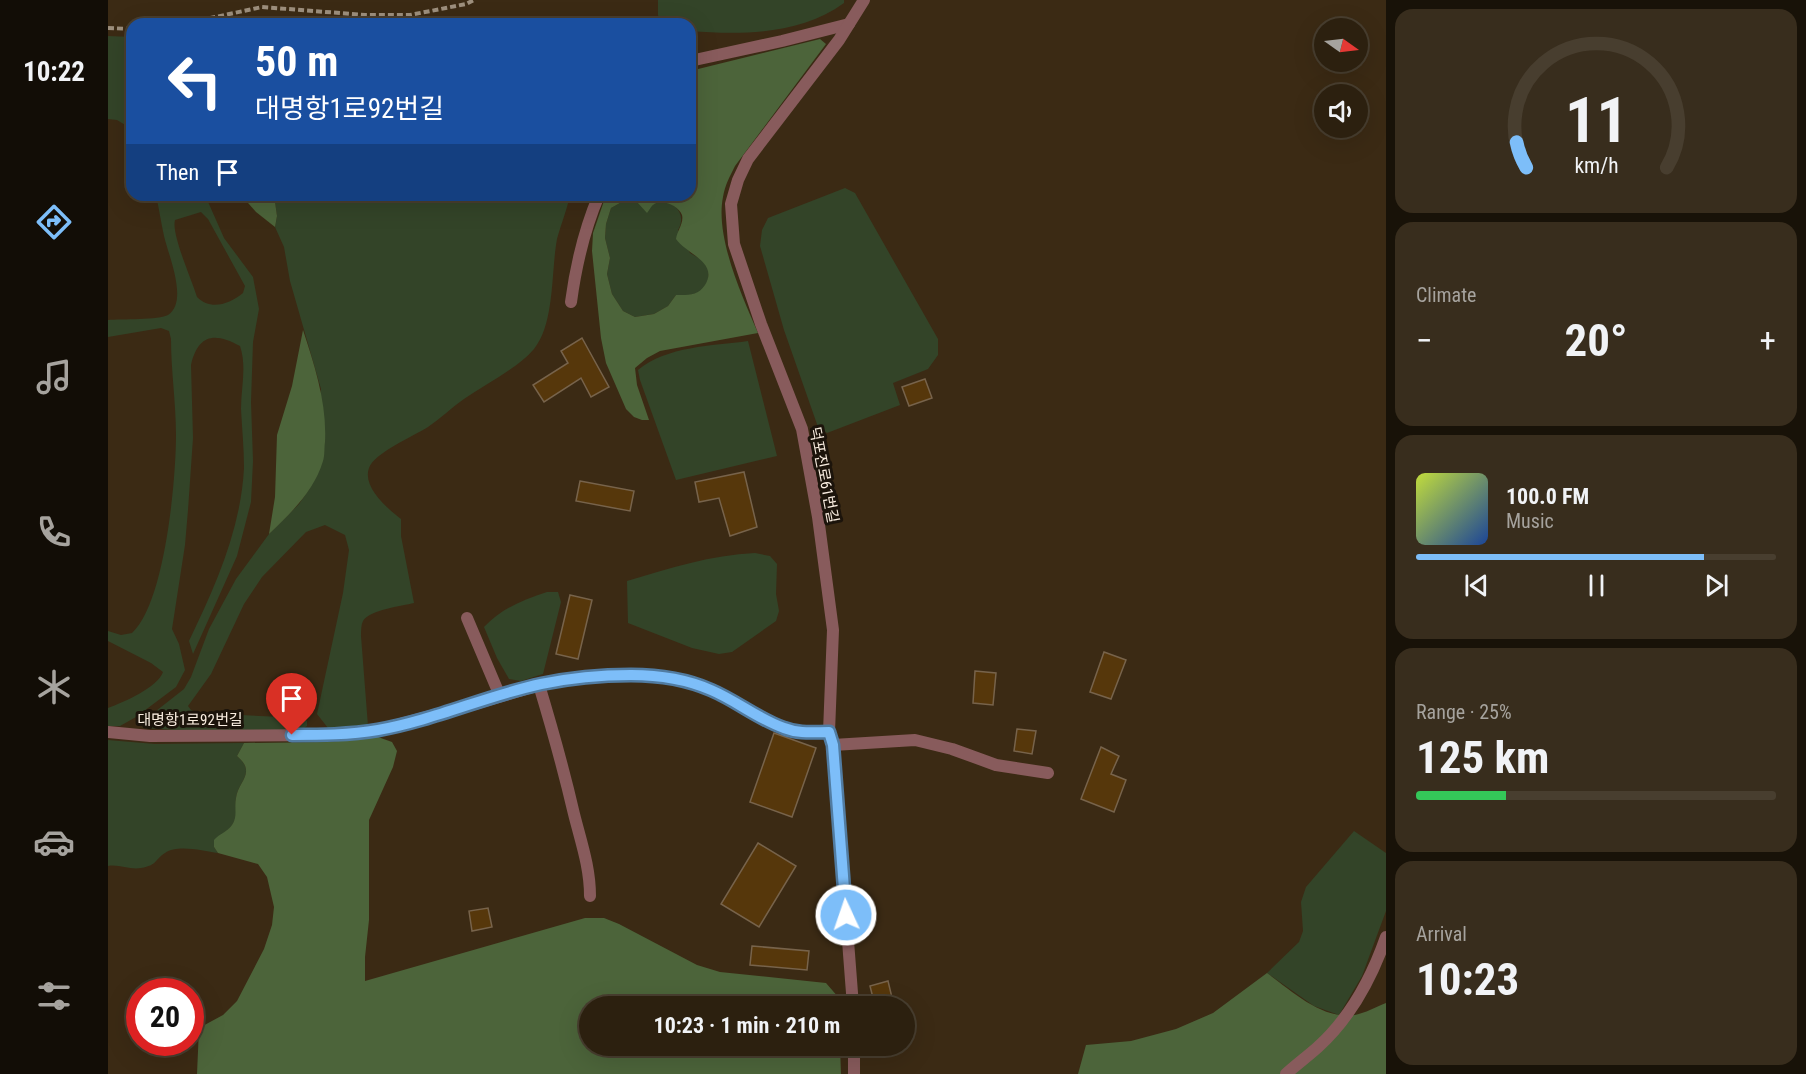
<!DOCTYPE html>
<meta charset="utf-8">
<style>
:root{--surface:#2c200f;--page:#382d1d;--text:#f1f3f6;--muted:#a6a39e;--line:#483e2f;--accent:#7dbef9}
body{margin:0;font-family:"Roboto Condensed","Noto Sans KR",sans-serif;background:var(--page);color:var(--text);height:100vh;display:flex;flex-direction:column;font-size:22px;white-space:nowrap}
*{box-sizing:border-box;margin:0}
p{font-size:20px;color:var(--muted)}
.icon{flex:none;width:33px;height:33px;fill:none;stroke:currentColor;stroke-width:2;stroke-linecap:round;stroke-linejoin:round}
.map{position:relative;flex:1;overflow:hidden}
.side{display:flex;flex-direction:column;gap:9px;padding:9px;background:#181208;width:420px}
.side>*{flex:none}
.banner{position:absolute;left:18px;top:18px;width:570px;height:183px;border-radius:18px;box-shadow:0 6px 24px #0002,0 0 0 2px var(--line);background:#1a4fa0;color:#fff;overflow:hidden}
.needle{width:39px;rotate:104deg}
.buttons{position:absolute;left:1206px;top:18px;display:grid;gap:12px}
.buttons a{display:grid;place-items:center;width:54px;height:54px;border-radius:50%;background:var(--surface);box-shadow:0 6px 24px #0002,0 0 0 2px var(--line);font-size:30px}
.speed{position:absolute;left:18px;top:978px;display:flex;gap:12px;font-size:30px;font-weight:700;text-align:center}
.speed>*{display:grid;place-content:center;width:78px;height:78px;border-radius:50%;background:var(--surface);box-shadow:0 6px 24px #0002,0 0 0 2px var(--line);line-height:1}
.speed .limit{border:9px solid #d22;background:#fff;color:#111}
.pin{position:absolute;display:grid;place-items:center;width:51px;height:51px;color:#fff;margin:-62px -26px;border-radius:50% 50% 50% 0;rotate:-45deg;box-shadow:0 0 6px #0007}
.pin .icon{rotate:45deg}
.me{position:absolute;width:66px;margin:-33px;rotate:357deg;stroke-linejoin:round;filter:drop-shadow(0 0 4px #0008)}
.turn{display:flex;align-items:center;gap:21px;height:126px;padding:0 30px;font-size:27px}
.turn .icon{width:78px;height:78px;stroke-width:2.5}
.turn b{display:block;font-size:42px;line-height:51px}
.then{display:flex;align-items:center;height:57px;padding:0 30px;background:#0003;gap:12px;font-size:22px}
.big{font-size:45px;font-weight:700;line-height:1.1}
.side .widget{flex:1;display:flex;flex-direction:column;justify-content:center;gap:9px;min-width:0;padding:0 21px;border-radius:18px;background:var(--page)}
.side .dial{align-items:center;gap:0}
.dial svg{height:156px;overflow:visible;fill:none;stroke:var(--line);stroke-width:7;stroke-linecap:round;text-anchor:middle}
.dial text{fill:var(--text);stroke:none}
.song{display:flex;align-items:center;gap:18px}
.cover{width:72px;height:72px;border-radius:9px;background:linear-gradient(135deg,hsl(70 70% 55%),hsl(220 70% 35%))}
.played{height:6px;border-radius:3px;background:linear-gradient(90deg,var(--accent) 80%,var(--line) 80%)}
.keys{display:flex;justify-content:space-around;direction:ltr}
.heat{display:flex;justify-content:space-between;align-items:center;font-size:33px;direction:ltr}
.charge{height:9px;border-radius:4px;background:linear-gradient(90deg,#34c759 25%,var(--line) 0)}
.trip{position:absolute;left:471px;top:996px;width:336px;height:60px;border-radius:30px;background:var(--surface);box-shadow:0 6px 24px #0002,0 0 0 2px var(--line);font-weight:700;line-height:60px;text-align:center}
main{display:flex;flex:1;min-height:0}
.tab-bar{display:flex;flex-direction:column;width:108px;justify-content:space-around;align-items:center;background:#120d06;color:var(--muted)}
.tab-bar .icon{width:42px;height:42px}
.tab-bar .current{color:var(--accent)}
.tab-bar b{font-size:27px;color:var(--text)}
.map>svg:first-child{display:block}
.green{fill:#334428;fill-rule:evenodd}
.forest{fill:#4c643a;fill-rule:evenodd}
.building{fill:#56370b;stroke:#77634b;stroke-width:1.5}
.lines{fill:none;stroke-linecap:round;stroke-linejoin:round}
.path{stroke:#9d8f7d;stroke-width:4;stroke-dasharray:6 3;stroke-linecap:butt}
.service{stroke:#885b5c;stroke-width:12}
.route-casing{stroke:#517ca2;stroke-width:15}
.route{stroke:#7dbef9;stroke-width:10}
.labels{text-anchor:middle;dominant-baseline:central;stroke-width:6;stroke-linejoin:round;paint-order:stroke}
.street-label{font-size:15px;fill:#faeee1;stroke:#1c140b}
</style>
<main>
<nav class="tab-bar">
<b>10:22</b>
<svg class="icon current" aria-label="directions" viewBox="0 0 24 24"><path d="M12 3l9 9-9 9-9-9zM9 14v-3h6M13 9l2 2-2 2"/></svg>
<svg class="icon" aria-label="music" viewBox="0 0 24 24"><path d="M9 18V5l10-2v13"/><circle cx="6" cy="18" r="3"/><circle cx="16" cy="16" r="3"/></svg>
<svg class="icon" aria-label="phone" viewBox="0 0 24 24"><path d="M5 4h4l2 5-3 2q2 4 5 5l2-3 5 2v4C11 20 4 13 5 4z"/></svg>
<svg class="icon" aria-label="climate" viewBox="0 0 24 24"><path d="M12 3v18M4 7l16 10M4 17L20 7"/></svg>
<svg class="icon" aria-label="car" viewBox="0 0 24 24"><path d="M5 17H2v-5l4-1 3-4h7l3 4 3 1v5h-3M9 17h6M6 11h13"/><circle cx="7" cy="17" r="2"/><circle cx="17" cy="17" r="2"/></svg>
<svg class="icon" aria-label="filters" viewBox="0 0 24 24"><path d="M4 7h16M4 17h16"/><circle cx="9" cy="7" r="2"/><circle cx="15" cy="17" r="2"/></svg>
</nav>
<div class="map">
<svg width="1278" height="1074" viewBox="0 0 1278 1074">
<rect width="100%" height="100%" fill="#3b2a14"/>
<g class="green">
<path d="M550,0H736V3C692,35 634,35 582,31V24H553L550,15Z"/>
<polygon points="0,36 24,37 24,129 9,120 0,119"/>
<polygon points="737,188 747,193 830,339 830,355 820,369 785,383 792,405 719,433 710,427 676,330 652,246 654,230 660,218"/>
<path d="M48,195H97L116,238L145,277L151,309L145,342L143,402L145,461L143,502L129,556L85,654L81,641C107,587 133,529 136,468C136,448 134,429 133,409C133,387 139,367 132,346C107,332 90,334 83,365L85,438L80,510L77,545L64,629L71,644L77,670L68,687L28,717L12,726H0V708C16,702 49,688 55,672L43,663L0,641V631L13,635L24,633C57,603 68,480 68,435C68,403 63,371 63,339L61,331L53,328L0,337V320C12,319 52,320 60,315C81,302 60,254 56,236C53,222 51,209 48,195ZM93,212L100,219L137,286L135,293C121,304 103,311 89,297C84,280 63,234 67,220Z"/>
<path d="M166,195H462C459,210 453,224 449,239C443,271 447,323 426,349C410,368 376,385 356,399C343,408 332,419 320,427C306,436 266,453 261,468C254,487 280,509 293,519V536L306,603C294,606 261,610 255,621C253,625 253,631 253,636L260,726L234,729L220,728L209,714L235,593L241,550L237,535L217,525L198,532L154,577L136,604L103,674L80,706L83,710L90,713L196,718L199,721V726L193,730L83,731L35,728L34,722L76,689L83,677L101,629L128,579L161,534L191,504L202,488L213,389L182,281L176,247L167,227L169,216Z"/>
<path d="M519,199L543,205C561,196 581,211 570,230L582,253L594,260L601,270L600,282L593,292L582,295H568L560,306L546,314L527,317L515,311L504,294L499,274L502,258L497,238L498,224L503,208Z"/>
<path d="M640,341L669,456L568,480L532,380L530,370C559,346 604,346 640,341Z"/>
<path d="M647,553L662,556L669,564L668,594L671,611L668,621L624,652L611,654L584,648L520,623L519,581C562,568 603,555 647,553Z"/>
<path d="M439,592H450L453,602L435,674L413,681L401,679L389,658L376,627C394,608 415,600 439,592Z"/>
<path d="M0,740L47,744L136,743L129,756C149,773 130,781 128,798C127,807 130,814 126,822C120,834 111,832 106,847L110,853C95,851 70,844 57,853C46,860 50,865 33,868C22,870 11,864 0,866Z"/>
<polygon points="1246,831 1278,853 1278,911 1254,976 1231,1015 1206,1006 1159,973 1191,942 1195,931 1193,902 1198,887"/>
</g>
<g class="forest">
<path d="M712,39L718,44L627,166C622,176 617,185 615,197C607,237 634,296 650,333L552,351L539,358L527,368L529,385L541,420H534L526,417L518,409L498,363L493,338L484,251L485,233L498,195H582V71ZM519,199L529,202L539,213C541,211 543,206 545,205C553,198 571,206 574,215C576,223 569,231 568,239C578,254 611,262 597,285C590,296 580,295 568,295L560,306L546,314L527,317L515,311L504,294L499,274L502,258L497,238L498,224L503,208Z"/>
<polygon points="133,195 166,195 169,216 167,227 148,212"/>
<path d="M195,330C207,367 219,403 217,442C216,448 217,455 215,461C206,491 183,513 161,534L167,497L169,435L184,386Z"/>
<path d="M270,737L284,742L289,751L285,767L261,820V920L257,957V981L477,918H496L511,924L589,965L612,972L718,983L731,998V1006H482V1046H732L733,1074H89L91,1028L115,1015L129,1001L156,949L164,925L166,907L159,877L150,864L110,853L106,847V840C111,834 119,832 124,825C130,816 126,808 128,798C130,781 149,773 129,756L136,743L220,742Z"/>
<path d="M1159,973C1184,991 1214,1020 1247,1015C1257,1013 1268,1007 1278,1003V1074H970L978,1045L1023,1041L1068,1029L1105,1013Z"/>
</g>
<g class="building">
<polygon points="474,338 501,387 483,397 473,378 436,402 425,385 460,363 453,351"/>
<polygon points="817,379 824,398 801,406 794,387"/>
<polygon points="636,472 649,527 622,536 611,498 591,502 587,482"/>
<polygon points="472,481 526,491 522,511 468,501"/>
<polygon points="462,595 484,600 470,659 448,654"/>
<polygon points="996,652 1018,660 1003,699 982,692"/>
<polygon points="867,671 888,673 885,705 865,703"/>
<polygon points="909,729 928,731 924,754 906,751"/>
<polygon points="666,733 708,748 684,817 642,802"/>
<polygon points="993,747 1011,756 1003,774 1018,780 1006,812 973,799"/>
<polygon points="650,843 688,866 651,927 613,904"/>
<polygon points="380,908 384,927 364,931 361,911"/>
<polygon points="644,946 701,951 699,970 642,965"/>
<polygon points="780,981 786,1006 767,1006 762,986"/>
</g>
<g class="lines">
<g class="path">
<polyline points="75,24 154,7 257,15 302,15 358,4 366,0"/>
<polyline points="0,28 24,29"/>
</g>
<g class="service">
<polyline points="582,61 674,41 741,24"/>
<path d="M463,302C468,265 476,230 491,195"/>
<polyline points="359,618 392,696"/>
<path d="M431,685C444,728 456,771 466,814C473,842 482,867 482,896"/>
<polyline points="0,732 42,736 223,735 270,730 367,704 431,685 466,678 524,675 552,677 578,681 601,689 677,729 696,733 721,732"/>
<polyline points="725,745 807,740 844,749 888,765 940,773"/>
<polyline points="745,1006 725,745 721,732 725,630 710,517 694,429 653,324 626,244 623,204 630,180 640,159 731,40 756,0"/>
<polyline points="746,1046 746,1074"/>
<path d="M1178,1074C1189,1064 1200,1056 1210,1047C1242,1018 1264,977 1278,937"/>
</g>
</g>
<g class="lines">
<g class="route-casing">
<path id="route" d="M184,735C212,735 241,735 270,730C326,720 378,696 433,684C462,678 493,675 523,675C550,675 578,679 603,690C629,701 650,719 676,728C691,734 706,732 721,732L725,745L738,915"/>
</g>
<use href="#route" class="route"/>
</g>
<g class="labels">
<g class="street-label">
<text transform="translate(716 475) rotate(79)">덕포진로61번길</text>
<text x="82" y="720">대명항1로92번길</text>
</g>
</g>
</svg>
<div class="buttons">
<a><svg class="needle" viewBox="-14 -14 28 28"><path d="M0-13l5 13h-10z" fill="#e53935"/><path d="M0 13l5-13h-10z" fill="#a6a39e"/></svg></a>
<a><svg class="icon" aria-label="sound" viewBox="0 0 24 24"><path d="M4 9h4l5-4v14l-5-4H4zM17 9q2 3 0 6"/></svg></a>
</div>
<div class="speed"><div class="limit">20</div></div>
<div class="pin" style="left:184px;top:735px;background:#d93025"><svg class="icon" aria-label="arrive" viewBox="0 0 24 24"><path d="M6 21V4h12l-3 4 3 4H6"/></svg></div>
<svg class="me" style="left:738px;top:915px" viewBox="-20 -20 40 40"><circle r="17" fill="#7dbef9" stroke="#fff" stroke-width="3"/><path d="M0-11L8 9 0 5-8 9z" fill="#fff"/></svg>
<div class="trip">10:23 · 1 min · 210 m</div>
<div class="banner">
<div class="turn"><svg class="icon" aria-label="left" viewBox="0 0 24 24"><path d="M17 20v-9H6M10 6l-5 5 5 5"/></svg><div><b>50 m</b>대명항1로92번길</div></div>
<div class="then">Then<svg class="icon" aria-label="arrive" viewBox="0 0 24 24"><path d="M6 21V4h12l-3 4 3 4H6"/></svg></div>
</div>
</div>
<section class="side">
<div class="widget dial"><svg viewBox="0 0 100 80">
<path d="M14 69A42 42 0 1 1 86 69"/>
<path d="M14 69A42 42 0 0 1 9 56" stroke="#7dbef9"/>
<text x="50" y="56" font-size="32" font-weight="700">11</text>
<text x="50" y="72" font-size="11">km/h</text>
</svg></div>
<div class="widget"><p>Climate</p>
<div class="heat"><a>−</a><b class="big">20°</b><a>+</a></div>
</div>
<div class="widget">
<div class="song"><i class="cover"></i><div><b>100.0 FM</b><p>Music</p></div></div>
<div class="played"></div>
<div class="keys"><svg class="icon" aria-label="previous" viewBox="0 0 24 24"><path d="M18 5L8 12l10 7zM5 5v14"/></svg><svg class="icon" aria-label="pause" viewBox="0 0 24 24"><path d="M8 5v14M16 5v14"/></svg><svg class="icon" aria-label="next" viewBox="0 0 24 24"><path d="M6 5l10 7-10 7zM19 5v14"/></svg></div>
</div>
<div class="widget"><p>Range · 25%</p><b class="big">125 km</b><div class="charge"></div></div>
<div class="widget"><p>Arrival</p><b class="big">10:23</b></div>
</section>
</main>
